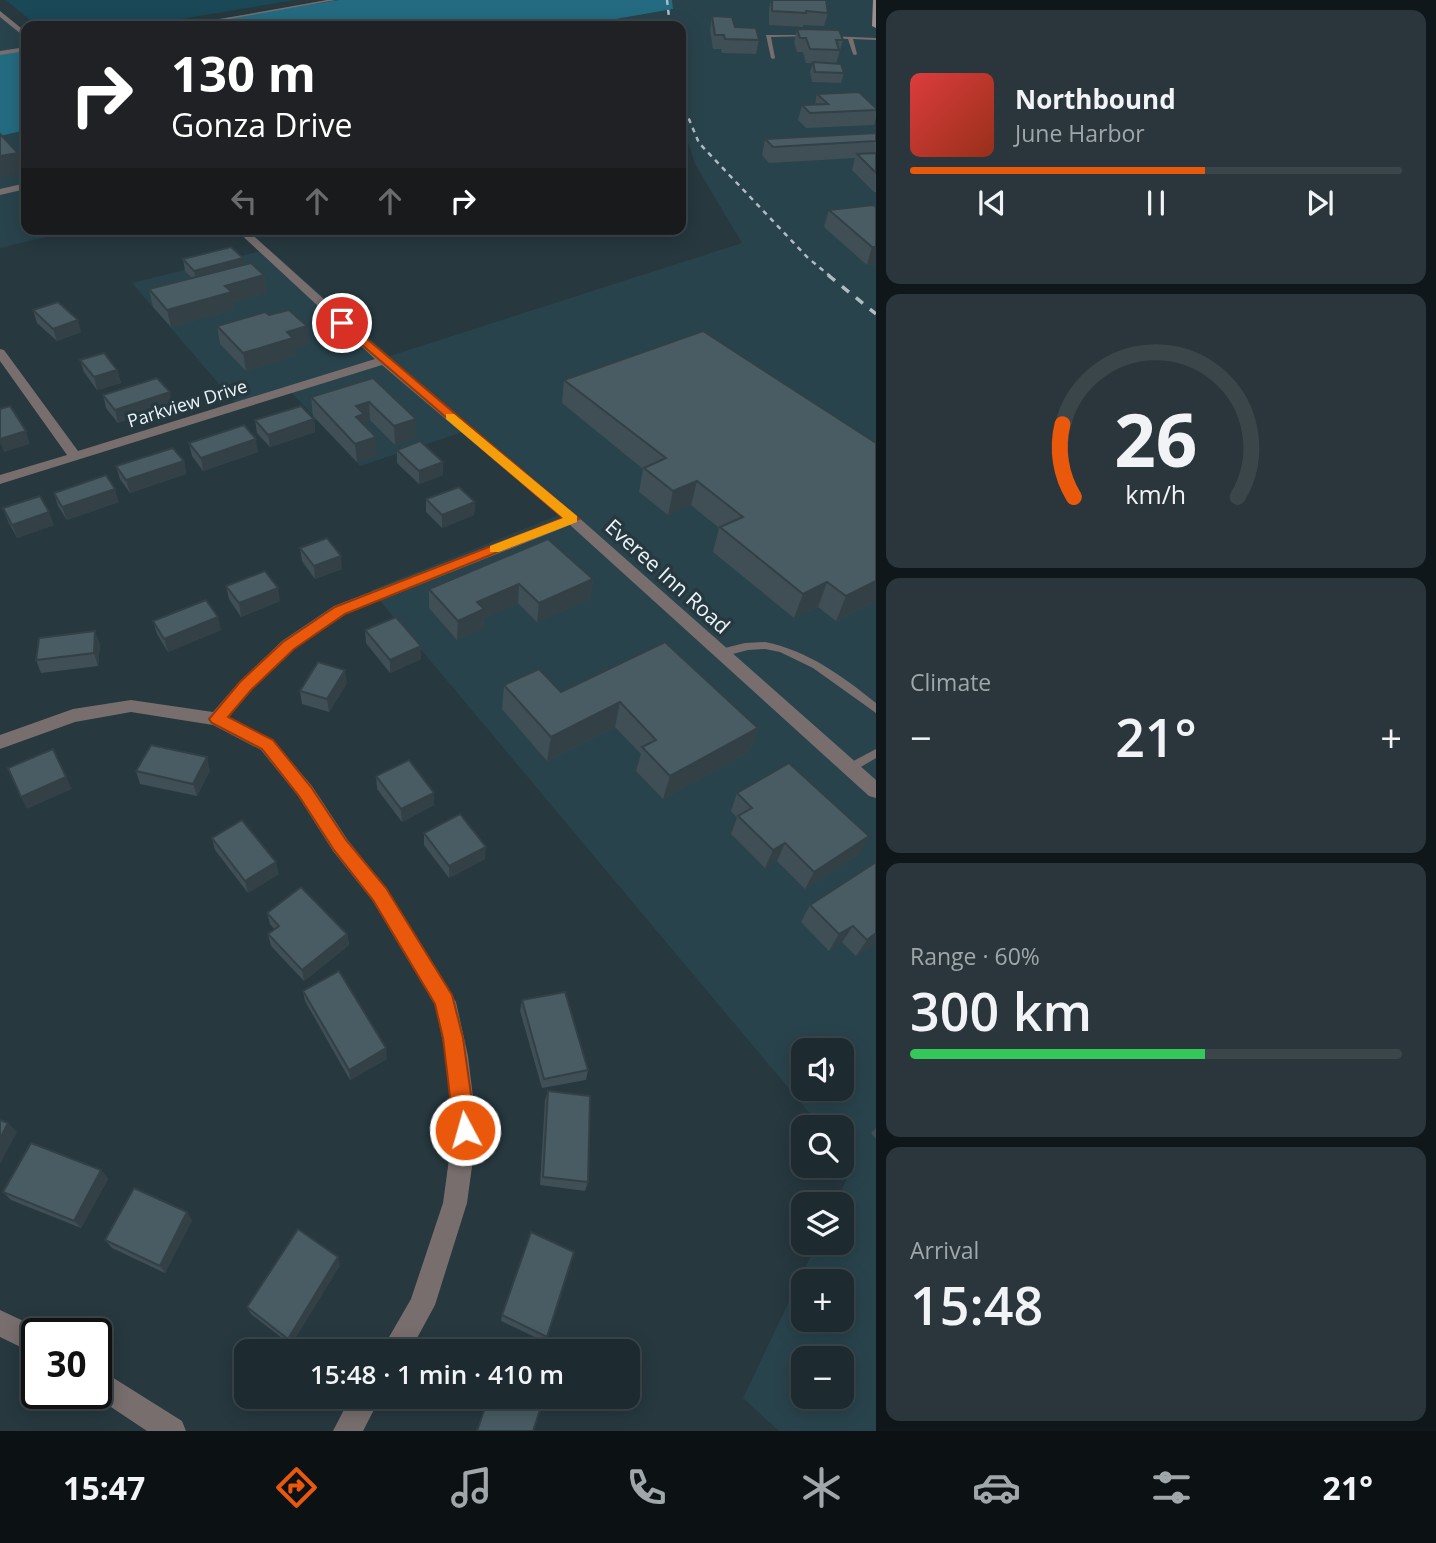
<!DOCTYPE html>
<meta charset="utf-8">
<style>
:root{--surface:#1d2a2f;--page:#2a363b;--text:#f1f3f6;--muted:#a0a7aa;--line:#3b464b;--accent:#ea580c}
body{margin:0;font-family:"Open Sans",sans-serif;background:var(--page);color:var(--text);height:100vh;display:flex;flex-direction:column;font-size:26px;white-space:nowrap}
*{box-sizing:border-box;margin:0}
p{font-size:23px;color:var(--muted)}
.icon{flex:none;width:38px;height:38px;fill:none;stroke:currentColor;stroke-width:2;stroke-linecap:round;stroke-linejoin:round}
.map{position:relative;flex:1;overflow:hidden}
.drawer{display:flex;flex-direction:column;gap:10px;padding:10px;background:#10171a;width:560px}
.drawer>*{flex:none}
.banner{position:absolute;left:21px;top:21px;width:665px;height:214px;border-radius:14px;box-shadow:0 4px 18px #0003,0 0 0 2px var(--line);background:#202124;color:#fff;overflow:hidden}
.controls{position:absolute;left:791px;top:1038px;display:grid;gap:14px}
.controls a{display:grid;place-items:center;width:63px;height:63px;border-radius:14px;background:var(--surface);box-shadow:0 4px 18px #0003,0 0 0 2px var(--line);font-size:35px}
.speed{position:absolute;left:21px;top:1318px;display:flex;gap:14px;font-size:35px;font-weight:700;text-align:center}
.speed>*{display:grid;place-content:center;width:91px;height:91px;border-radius:50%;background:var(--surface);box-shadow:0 4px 18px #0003,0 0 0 2px var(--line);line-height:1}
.speed .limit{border:4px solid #111;border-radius:10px;background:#fff;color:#111}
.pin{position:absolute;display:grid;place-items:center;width:60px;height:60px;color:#fff;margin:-30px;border:4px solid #fff;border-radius:50%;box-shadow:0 2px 7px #0007}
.me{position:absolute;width:77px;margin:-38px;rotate:354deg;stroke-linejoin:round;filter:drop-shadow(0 0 5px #0008)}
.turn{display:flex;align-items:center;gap:24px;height:147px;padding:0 35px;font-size:32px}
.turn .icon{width:91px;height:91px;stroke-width:2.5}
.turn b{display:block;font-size:49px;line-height:60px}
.lanes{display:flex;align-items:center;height:66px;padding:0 35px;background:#0003;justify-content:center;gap:35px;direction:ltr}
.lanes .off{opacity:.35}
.big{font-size:52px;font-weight:600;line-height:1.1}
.drawer .card{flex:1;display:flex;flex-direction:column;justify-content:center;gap:10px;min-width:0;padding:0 24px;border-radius:14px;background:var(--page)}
.drawer .dial{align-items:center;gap:0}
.dial svg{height:182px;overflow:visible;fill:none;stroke:var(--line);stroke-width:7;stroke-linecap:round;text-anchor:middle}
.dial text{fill:var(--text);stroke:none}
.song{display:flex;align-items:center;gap:21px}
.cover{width:84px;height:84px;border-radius:10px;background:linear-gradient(135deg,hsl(0 70% 55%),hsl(10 70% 35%))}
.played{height:7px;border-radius:4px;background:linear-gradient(90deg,var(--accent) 60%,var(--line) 60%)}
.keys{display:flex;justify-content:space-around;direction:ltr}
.heat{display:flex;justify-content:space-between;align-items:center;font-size:38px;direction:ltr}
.charge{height:10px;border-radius:5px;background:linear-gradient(90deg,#34c759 60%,var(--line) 0)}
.trip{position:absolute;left:234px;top:1339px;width:406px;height:70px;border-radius:14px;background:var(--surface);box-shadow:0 4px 18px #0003,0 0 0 2px var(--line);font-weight:600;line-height:70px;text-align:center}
.menu{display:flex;height:112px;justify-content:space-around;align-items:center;background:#0c1113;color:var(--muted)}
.menu .icon{width:49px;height:49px}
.menu .active{color:var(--accent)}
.menu b{font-size:32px;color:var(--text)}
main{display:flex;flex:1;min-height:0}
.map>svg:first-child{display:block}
.built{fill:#29434c;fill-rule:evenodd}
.green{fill:#1a4857}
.forest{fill:#246b81}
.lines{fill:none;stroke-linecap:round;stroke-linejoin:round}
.lane{fill:#786e6e;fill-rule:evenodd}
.street{fill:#786e6e;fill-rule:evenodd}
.secondary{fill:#9d8e8e;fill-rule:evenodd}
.rail-far1{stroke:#afbcc1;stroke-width:2.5;stroke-dasharray:5 5;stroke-linecap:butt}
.rail{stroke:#afbcc1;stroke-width:3.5;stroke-dasharray:9 9;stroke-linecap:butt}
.wall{fill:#3f4f55}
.shaded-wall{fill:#334045}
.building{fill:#495c63;stroke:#334045;stroke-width:2}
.route{fill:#ea580c;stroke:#983908;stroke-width:2}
.slow{fill:#f59e0b}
.labels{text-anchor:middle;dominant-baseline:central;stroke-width:7;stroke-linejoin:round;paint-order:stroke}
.far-street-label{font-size:18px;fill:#eaf5f9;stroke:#27383f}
.street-label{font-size:21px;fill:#eaf5f9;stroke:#27383f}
</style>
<main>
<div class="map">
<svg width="876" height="1431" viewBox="0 0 876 1431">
<rect width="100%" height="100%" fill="#27383f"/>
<g class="built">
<path d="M672,0H876V1431H779L743,1398L817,1243L842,1242V1204H835L853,1165L842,1151V1127H821L371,590L566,512L472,429L360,466L291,392L238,406L132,283L269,249L390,356L742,243L695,164L681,121V26H576L673,9ZM803,1050H842V1088H803ZM803,1281H842V1320H803ZM803,1358H842V1396H803Z"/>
<polygon points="0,12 26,34 26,50 0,54"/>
<polygon points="26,130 26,229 80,229 0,248 0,136"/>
</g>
<polygon class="green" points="6,0 295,0 139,26 37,26"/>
<g class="forest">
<polygon points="339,0 672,0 673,9 576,26 174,26"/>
<polygon points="26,50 26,130 0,136 0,54"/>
</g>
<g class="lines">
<g class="lane">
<polygon points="327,0 336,0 189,26 181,26"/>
<polygon points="766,35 807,35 809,36 771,37 775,58 773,59 771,58"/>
<polygon points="828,36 876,38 876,40 853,39 857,54 855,55 853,54 848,39 830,38"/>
<path d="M765,642C809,651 842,676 876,703V713L813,668L780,652L765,649L748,650L721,657L716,653L717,650L745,643Z"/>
<polygon points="876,749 876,758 854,771 846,771 845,768 846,765"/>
</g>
<g class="street">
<polygon points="0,11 26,32 26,38 0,17"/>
<polygon points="26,47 26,51 0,55 0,51"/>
<polygon points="26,183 26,189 0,195 0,189"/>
<polygon points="235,229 246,229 388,357 577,516 876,780 876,798 869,796 570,525 346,614 294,649 251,690 229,717 273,740 312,786 347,839 386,888 456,1002 468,1056 477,1130 467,1203 435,1305 410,1351 381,1351 411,1299 443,1203 453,1130 446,1056 435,1005 372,900 333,851 298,796 261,750 213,725 131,712 75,722 0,749 0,735 73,709 131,700 213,712 239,682 282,641 334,606 562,518 382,365 0,484 0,475 67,455 0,361 0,349 4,350 78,451 375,359"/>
<polygon points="0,1310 47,1332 37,1334 37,1355 0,1337"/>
<polygon points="96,1367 182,1421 186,1431 147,1431 90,1393 96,1393"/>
<polygon points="351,1396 381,1396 363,1431 333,1431"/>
</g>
<polygon class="secondary" points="873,0 876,0 876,28 872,26"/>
<g class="rail-far1">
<polyline points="667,0 670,26"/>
<polyline points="681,100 699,143 808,258 830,276"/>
</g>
<polyline class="rail" points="828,275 876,314"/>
</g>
<g class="wall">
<polygon points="771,0 826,0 828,13 824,26 803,25 803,27 769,25 769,9"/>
<polygon points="712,16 759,40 756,54 722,53 721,49 713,49 710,30"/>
<polygon points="797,29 843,40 836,64 844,73 841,83 812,82 810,72 813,63 806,63 803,52 797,52 794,42"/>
<polygon points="817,94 876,108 876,118 874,125 806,128 798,120 802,105 815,104"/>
<polygon points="876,133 876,192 874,192 852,170 855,158 769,163 762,155 765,139"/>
<polygon points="876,207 876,264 867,265 824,227 829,210"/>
<polygon points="183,259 243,264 264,275 267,293 233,302 234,310 171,327 153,307 149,289 192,278 185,271"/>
<polygon points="33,310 81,332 57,341 37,323"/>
<polygon points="269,315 307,326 309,344 294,349 295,356 246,371 220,344 217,326"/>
<polygon points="80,360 117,370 121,383 97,390 84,372"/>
<polygon points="373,378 416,437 395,445 370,420 365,422 365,426 377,456 357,462 313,416 311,397"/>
<polygon points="564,380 876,601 836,621 818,607 794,618 713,552 719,528 691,505 668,515 639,492 643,469 562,403"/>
<polygon points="103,395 172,404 118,423 106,408"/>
<polygon points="314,419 315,432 270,447 257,433 255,420"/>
<polygon points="189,443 258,452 203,471 192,456"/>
<polygon points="397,450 443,462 443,475 419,484 397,463"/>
<polygon points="184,461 186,474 130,493 120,479 116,466"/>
<polygon points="54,493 119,502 67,520 58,506"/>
<polygon points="426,499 475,502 474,515 442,528 426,512"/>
<polygon points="3,508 54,525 17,538 8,521"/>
<polygon points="300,548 342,569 315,579 302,561"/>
<polygon points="593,579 590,599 537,622 518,603 484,618 483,628 457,640 429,608 429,589"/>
<polygon points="226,586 280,601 241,617 229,599"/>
<polygon points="153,621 221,630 168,652 157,634"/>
<polygon points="365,630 421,646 421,659 390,673 366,643"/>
<polygon points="100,644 98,666 41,673 36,660"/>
<polygon points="347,683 329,712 302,704 300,691"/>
<polygon points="504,685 561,692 758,728 749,752 663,799 636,771 641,754 615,727 547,761 502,709"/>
<polygon points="210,770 197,796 140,784 136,771"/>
<polygon points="376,776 434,793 434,805 402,822 377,789"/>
<polygon points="737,793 869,836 859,854 805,889 777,861 765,868 731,834 737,818 731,811"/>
<polygon points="424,833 485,859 449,878 424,845"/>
<polygon points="212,838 279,874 248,893 215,850"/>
<polygon points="876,862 876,943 856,956 842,942 829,951 801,922 810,905"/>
<polygon points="267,913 347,934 349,945 304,981 271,946 268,934 275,930 270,924"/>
<polygon points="303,991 387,1059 350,1080 305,1001"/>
<polygon points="522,1000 588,1070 586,1080 542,1088 520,1011"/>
<polygon points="548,1091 588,1182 585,1191 540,1185 545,1100"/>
<polygon points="876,1128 876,1139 871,1133"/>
<polygon points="101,1170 108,1179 81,1228 11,1200 3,1192"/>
<polygon points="192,1220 165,1273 112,1248 105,1240"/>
<polygon points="340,1265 291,1345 251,1314 247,1307"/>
<polygon points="502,1315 547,1337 545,1342 501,1321"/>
</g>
<g class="shaded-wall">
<polygon points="18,153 24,173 0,178 0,156"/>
<polygon points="872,247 876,247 876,264 867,265"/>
<polygon points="243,258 244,270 197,283 194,271"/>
<polygon points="264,275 267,293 233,302 234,310 171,327 167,310 225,286"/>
<polygon points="78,320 81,332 57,341 53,329"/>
<polygon points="307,326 309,344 294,349 295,356 246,371 243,353 287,332"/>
<polygon points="117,370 121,383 97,390 94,377"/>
<polygon points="170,392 172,404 118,423 115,410"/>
<polygon points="369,402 370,420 365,422 365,433 358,436 356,406"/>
<polygon points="314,419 315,432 270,447 268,435"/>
<polygon points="416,419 416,437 395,445 394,426"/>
<polygon points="26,431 30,444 4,452 0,443 0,439"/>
<polygon points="376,437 377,456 357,462 355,444"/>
<polygon points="256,439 258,452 203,471 201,458"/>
<polygon points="184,461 186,474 130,493 126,480"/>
<polygon points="443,462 443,475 419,484 419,471"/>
<polygon points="697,481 691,505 668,515 673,491"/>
<polygon points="115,489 119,502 67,520 62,507"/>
<polygon points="475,502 474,515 442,528 442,515"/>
<polygon points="49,512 54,525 17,538 12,525"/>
<polygon points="341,556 342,569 315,579 314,566"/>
<polygon points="593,579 590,599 537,622 539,603"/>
<polygon points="876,581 876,601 836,621 846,596"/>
<polygon points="827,582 818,607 794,618 803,594"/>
<polygon points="519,584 518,603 484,618 483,628 457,640 458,621 477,602"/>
<polygon points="278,588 280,601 241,617 239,603"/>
<polygon points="218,617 221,630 168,652 164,639"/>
<polygon points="95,631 100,644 98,666 94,653"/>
<polygon points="421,646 421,659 390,673 390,660"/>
<polygon points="345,670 347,683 329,712 327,699"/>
<polygon points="620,702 615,727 547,761 551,737"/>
<polygon points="758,728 749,752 663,799 670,776"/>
<polygon points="207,757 210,770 197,796 193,784"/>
<polygon points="66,777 72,789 27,809 21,797"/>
<polygon points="434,793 434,805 402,822 401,809"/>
<polygon points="869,836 859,854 805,889 814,872"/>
<polygon points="785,843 777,861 765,868 773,850"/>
<polygon points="486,847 485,859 449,878 449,866"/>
<polygon points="276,862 279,874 248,893 245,881"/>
<polygon points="853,926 842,942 829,951 839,934"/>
<polygon points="876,933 876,943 856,956 867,940"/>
<polygon points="347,934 349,945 304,981 302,970"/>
<polygon points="386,1048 387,1059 350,1080 349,1070"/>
<polygon points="8,1123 17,1132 0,1164 0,1139"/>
<polygon points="101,1170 108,1179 81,1228 74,1221"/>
<polygon points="187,1212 192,1220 165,1273 160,1266"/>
<polygon points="338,1257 340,1265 291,1345 288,1339"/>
</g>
<g class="building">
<polygon points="772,0 826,0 828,13 806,11 806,13 772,11"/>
<polygon points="712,16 732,17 735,27 756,28 759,40 725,39 724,35 715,35"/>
<polygon points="797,29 839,30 843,40 836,40 839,50 810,49 806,38 800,38"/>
<polygon points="813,62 841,64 844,73 815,72"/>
<polygon points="859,92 876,108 876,110 810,113 802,105 828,104 817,94"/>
<polygon points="876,133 876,141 773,147 765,139"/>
<polygon points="0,134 18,153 0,156"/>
<polygon points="876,153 876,173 857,154"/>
<polygon points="873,205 876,207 876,247 872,247 829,210"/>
<polygon points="231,247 243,258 194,271 183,259"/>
<polygon points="251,263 264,275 225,286 232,292 167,310 149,289"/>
<polygon points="58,302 78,320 53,329 33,310"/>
<polygon points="289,310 307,326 287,332 293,338 243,353 217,326 265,312 269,315"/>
<polygon points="703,331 876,443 876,581 846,596 827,582 803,594 720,527 743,517 697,481 673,491 644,468 666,458 564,380"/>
<polygon points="104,353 117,370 94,377 80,360"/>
<polygon points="157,378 170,392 115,410 103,395"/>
<polygon points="373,378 416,419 394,426 369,402 356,406 364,414 356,417 376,437 355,444 311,397"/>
<polygon points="10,406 26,431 0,439 0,409"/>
<polygon points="301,406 314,419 268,435 255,420"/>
<polygon points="244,425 256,439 201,458 189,443"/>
<polygon points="420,441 443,462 419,471 397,450"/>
<polygon points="173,448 184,461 126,480 116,466"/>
<polygon points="106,475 115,489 62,507 54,493"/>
<polygon points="459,487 475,502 442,515 426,499"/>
<polygon points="40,496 49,512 12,525 3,508"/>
<polygon points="327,538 341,556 314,566 300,548"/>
<polygon points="548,539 593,579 539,603 519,584 477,602 484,609 458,621 429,589"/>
<polygon points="265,571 278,588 239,603 226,586"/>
<polygon points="206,600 218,617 164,639 153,621"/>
<polygon points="396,617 421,646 390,660 365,630"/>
<polygon points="95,631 94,653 36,660 39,638"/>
<polygon points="665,642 758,728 670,776 642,747 656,740 620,702 551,737 504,685 539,669 561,692"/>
<polygon points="318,662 345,670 327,699 300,691"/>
<polygon points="151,745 207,757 193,784 136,771"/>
<polygon points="53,749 66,777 21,797 8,768"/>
<polygon points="409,760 434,793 401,809 376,776"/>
<polygon points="789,763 869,836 814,872 785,843 773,850 738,816 752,808 737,793"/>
<polygon points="460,814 486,847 449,866 424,833"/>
<polygon points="242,820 276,862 245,881 212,838"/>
<polygon points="876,862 876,933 867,940 853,926 839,934 810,905"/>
<polygon points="301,887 347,934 302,970 268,934 279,926 267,913"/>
<polygon points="339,971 386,1048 349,1070 303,991"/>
<polygon points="565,992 588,1070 544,1079 522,1000"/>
<polygon points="548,1091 590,1096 588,1182 543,1177"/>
<polygon points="0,1120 8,1123 0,1139"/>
<polygon points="31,1143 101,1170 74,1221 3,1192"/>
<polygon points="134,1188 187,1212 160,1266 105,1240"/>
<polygon points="298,1229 338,1257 288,1339 247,1307"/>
<polygon points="531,1232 574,1252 547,1337 502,1315"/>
<polygon points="489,1396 522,1396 541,1407 533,1431 477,1431"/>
</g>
<polygon class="route" points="339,321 346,321 579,519 345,614 294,649 251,690 228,717 273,740 311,787 346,840 386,888 452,995 463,1038 476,1130 473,1137 465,1141 457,1137 454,1130 443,1038 435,1004 425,987 373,900 334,850 299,796 262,749 212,723 209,719 240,682 283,642 335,607 563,518 339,325"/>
<polygon class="slow" points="446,414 454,414 577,516 577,522 499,552 490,552 490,546 563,518 446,419"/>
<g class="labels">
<g class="far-street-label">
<text transform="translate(187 403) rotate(-17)">Parkview Drive</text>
</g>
<g class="street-label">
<text transform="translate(668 576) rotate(42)">Everee Inn Road</text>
</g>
</g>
</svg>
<div class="controls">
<a><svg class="icon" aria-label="sound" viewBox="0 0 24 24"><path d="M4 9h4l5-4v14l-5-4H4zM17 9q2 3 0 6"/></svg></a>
<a><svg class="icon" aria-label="search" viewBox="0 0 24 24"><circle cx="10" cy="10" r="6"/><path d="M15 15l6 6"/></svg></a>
<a><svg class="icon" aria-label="layers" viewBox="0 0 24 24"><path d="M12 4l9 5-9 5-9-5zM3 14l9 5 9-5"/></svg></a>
<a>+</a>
<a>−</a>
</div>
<div class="speed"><div class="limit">30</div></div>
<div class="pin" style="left:342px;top:323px;background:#d93025"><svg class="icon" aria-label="arrive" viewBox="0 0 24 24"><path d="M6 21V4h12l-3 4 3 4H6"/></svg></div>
<svg class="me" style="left:465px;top:1130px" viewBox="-20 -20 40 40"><circle r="17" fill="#ea580c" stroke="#fff" stroke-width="3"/><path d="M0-11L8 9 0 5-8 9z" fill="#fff"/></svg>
<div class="trip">15:48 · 1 min · 410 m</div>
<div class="banner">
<div class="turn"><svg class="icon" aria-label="right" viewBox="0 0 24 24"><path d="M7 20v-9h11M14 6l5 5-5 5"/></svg><div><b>130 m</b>Gonza Drive</div></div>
<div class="lanes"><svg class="icon off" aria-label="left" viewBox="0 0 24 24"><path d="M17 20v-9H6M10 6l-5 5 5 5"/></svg><svg class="icon off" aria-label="ahead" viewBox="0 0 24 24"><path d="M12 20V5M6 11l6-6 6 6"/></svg><svg class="icon off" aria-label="ahead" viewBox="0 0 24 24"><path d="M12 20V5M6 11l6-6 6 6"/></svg><svg class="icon" aria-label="right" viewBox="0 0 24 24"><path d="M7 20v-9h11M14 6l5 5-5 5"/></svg></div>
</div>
</div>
<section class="drawer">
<div class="card">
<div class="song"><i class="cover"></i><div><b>Northbound</b><p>June Harbor</p></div></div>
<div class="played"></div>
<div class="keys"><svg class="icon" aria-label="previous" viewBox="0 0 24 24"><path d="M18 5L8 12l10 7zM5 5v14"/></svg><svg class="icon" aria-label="pause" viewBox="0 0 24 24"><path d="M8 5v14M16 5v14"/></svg><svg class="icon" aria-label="next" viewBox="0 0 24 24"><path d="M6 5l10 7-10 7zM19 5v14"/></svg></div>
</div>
<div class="card dial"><svg viewBox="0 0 100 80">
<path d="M14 69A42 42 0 1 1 86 69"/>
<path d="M14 69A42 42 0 0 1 9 37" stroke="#ea580c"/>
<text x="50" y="56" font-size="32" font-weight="700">26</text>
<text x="50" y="72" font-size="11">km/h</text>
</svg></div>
<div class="card"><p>Climate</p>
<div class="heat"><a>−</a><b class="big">21°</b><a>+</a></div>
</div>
<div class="card"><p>Range · 60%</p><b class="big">300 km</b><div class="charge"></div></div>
<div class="card"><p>Arrival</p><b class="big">15:48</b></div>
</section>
</main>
<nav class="menu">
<b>15:47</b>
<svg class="icon active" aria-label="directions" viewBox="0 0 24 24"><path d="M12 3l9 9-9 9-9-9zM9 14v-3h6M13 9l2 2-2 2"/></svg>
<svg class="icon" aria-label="music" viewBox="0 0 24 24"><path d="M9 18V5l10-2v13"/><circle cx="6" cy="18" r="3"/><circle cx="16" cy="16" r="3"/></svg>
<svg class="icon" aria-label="phone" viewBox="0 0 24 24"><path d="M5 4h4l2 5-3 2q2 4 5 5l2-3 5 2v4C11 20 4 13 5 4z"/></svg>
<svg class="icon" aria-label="climate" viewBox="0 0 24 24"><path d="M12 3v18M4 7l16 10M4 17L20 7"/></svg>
<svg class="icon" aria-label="car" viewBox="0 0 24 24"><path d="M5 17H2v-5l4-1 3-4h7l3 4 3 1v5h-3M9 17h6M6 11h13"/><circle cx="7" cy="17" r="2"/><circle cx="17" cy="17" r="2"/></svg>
<svg class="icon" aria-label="filters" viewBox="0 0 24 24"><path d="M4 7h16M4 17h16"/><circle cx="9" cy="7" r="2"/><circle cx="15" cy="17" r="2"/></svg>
<b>21°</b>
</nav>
